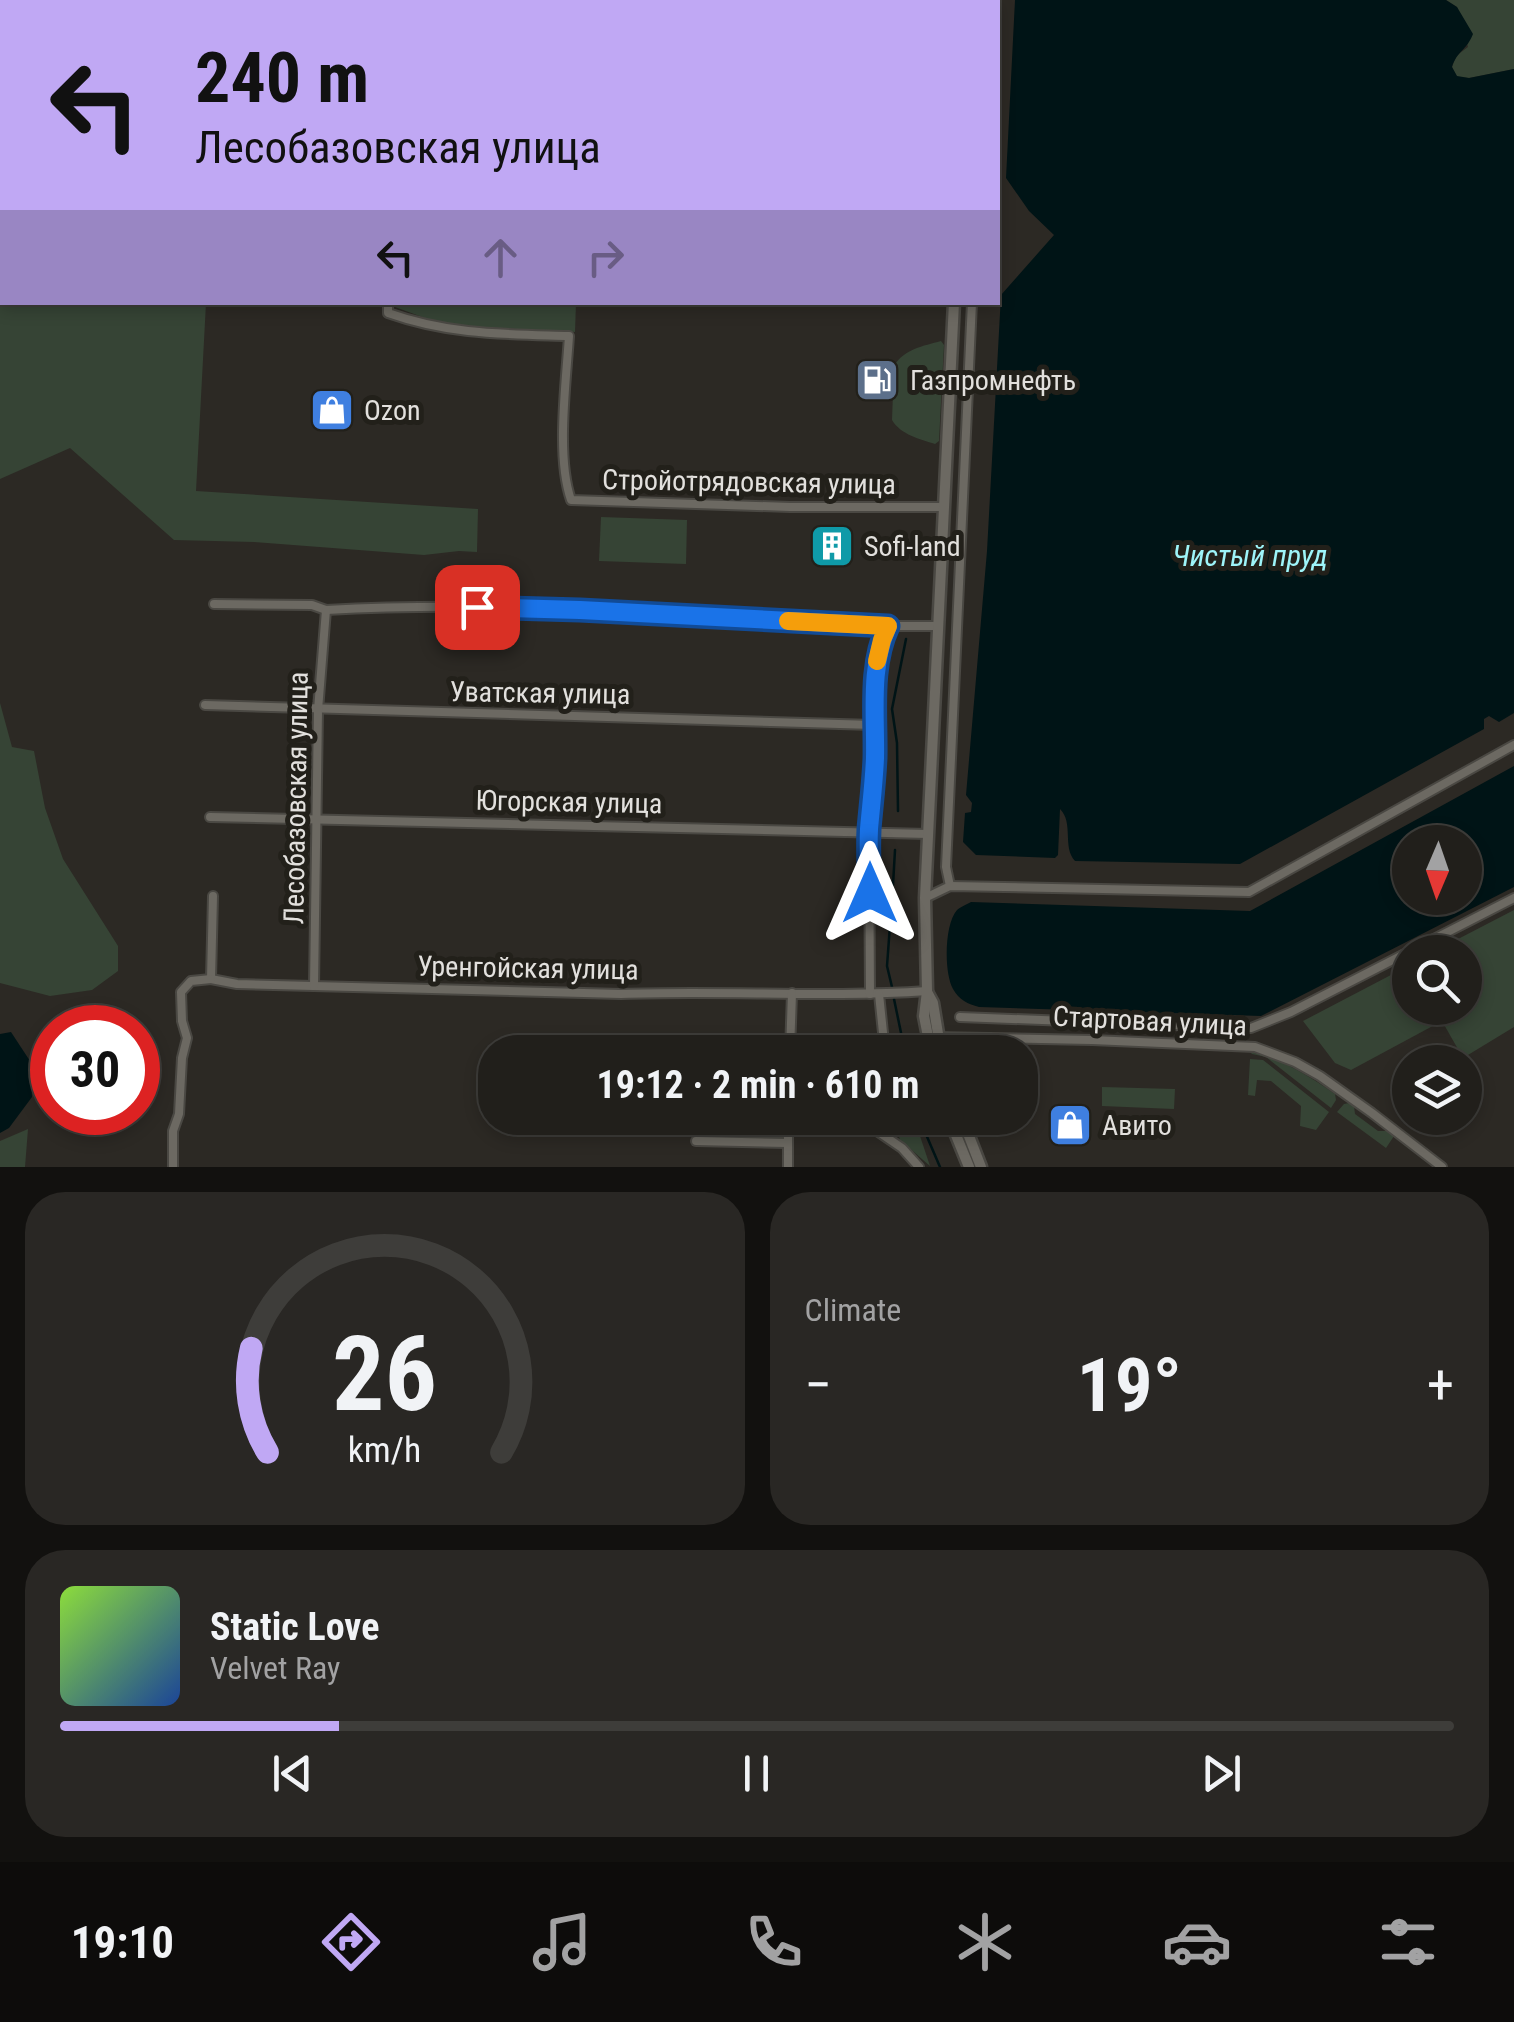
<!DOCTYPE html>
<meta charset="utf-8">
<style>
:root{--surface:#211f1b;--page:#292724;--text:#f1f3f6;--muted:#a2a2a3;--line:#3e3d3a;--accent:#c0a8f4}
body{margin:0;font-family:"Roboto Condensed",sans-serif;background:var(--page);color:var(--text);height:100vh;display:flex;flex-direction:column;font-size:38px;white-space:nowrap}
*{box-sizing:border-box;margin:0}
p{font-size:32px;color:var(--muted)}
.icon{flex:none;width:55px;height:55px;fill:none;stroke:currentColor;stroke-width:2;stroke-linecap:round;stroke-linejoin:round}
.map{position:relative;height:1167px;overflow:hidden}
.details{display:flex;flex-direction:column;gap:25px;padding:25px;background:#12110f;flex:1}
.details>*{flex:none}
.top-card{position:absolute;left:0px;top:0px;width:1000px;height:305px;box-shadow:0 5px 15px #0003,0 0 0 2px var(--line);background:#c0a8f4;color:#111;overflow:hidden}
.needle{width:65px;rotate:182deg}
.tools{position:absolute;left:1392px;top:825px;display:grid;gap:20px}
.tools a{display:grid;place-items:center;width:90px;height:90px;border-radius:50%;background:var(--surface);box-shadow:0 5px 15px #0003,0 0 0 2px var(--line);font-size:50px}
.speed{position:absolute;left:30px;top:1005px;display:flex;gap:20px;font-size:50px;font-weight:700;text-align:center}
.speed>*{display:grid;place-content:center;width:130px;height:130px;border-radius:50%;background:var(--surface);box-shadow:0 5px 15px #0003,0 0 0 2px var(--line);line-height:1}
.speed .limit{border:15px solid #d22;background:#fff;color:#111}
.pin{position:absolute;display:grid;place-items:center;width:85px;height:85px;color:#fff;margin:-42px;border-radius:20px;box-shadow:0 5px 15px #0006}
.me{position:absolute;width:110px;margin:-55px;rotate:0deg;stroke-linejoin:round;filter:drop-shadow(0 0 8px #0008)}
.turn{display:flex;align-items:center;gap:35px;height:210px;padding:0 30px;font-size:45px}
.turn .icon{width:130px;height:130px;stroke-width:2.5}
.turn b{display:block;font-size:70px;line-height:85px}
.lanes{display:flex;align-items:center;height:95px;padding:0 30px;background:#0003;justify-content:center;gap:50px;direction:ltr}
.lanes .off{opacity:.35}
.big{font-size:75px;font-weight:700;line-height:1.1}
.details .widget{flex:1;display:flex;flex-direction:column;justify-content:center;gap:15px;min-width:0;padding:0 35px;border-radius:40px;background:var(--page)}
.details .dial{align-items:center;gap:0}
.dial svg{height:260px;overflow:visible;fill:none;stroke:var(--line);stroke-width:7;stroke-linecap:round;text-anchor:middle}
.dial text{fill:var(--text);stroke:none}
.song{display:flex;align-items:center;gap:30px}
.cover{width:120px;height:120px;border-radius:15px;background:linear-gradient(135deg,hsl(90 70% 55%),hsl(220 70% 35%))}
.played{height:10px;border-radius:5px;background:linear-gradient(90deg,var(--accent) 20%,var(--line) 20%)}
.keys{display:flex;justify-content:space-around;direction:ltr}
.heat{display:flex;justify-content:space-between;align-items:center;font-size:55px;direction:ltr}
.details .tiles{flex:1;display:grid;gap:25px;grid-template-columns:1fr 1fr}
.widget:last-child{grid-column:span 2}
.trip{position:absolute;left:478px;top:1035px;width:560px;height:100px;border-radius:40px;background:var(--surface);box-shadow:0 5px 15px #0003,0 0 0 2px var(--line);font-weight:700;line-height:100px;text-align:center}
.dock{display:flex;height:160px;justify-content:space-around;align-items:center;background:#0d0c0b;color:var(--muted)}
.dock .icon{width:70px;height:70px}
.dock .selected{color:var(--accent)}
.dock b{font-size:45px;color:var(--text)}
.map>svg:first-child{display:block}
.green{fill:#364435}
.water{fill:#001416;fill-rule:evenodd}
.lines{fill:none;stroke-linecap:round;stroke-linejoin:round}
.stream{stroke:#001416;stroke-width:2.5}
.street-casing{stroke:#4a4843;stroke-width:12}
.secondary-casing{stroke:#4a4843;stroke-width:15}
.street{stroke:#6c6962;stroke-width:8}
.secondary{stroke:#6c6962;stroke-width:10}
.route-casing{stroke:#114b97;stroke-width:25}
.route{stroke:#1a73e8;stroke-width:18}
.slow{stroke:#f59e0b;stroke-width:18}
.labels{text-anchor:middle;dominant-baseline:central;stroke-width:10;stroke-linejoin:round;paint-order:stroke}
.poi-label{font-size:28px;fill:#e2e0dd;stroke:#22201a;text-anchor:start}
.street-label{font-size:28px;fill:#e2e0dd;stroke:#22201a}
.water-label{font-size:30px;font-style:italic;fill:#9ef4f9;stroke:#22201a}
</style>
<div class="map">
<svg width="1514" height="1167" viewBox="0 0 1514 1167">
<rect width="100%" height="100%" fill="#2c2924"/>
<g class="green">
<polygon points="0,0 158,0 158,2 2,2 2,302 206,303 196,491 478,509 477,552 459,551 424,555 254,542 174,540 70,448 0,479"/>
<polygon points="1446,0 1514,0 1514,69 1469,78 1457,77 1452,67 1456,56 1468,47 1457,7"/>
<polygon points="395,302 576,303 575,332 444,325 395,307"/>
<path d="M941,341L944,345L939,441L935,444C920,439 901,435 892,420L894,366C904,349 923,346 941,341Z"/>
<polygon points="601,517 687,520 686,564 599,561"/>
<polygon points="0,703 12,747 34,751 45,808 63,859 118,946 118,971 92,990 50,996 0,983"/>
<polygon points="1514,910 1514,1027 1463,1058 1442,1021 1351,1070 1335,1063 1303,1021 1410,965 1410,1008 1465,1008 1465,952 1433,952"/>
<path d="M1250,1052C1282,1059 1308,1075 1335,1094L1336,1100L1331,1108L1266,1057L1252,1054Z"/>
<polygon points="1250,1059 1263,1060 1329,1112 1316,1130 1300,1126 1301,1106 1271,1081 1257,1080 1255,1096 1248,1095"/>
<polygon points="1102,1087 1175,1089 1174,1109 1102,1106"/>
<polygon points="1349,1103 1354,1106 1355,1114 1378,1131 1387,1131 1394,1136 1386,1148 1337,1112 1344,1104"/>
<polygon points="898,1118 914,1118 930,1166 900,1140 895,1123"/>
<polygon points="28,1129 25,1167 0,1167 0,1141"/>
</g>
<g class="water">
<path d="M1015,0H1446L1457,7L1473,34C1467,50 1457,51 1452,67L1457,76L1469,78L1514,69V713L1499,722L1489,716L1484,719V729L1240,864L1075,861C1062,847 1074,823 1060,809L1058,855L1055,858L976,855L963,842L965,813L971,812L972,803L966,795L987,551L1001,295L1054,235L1029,211L1006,178Z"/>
<path d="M1514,766V887L1261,1016L979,1007C968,1004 959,1000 953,989C944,973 944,925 957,910C960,907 966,905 971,902L1250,911ZM1410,842H1465V898H1410Z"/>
<polygon points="11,1032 30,1061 32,1097 9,1128 0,1133 0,1034"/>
</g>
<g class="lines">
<g class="stream">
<polyline points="898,811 897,743 892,709 906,639"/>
<polyline points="893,885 895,850"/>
<polyline points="892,987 887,966 892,898"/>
<polyline points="894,999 905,1052"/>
<polyline points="919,1118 940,1167"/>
</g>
<g class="street-casing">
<g id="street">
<polyline points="193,2 193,0"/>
<polyline points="213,2 213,0"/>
<polyline points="986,2 986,0"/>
<path d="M388,302V313C450,335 504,334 569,336C566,384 556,457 571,500L790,507H944"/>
<path d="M214,604L312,605L326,610C513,600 701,616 888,626H939"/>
<polyline points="205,705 874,725"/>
<polyline points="210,817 928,834"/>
<polyline points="950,886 946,867 972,302"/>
<path d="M213,896L211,979L237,984L621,994C723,990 825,998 927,991"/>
<polyline points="925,898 950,886 1249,892 1514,745"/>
<polyline points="314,986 318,710 326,610"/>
<polyline points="870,994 869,832 875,755 874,725 878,652 888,626"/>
<polyline points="879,994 885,1052"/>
<polyline points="960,1017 1251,1028 1291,1012 1514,898"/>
<polyline points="933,1037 1092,1040 1255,1047 1295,1062 1320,1076 1372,1113 1442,1167"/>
<polyline points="790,1052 792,993"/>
<polyline points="858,1118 902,1148 919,1167"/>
<polyline points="886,1135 888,1118"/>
<polyline points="696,1141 787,1143"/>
<polyline points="173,1167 173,1131 179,1114 182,1058 187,1038 182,1021 181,992 191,981 211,979"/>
<polyline points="788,1167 788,1118"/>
</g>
</g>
<g class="secondary-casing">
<g id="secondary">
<polyline points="968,2 968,0"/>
<polyline points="927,992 933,1003 941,1052"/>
<polyline points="931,1052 924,1016 927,991 925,898 954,302"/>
<polyline points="949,1118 969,1167"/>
<polyline points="962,1118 981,1167"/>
</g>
</g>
<use href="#street" class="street"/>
<use href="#secondary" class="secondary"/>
</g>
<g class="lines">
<g class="route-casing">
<path id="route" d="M477,607L580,610L888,626C869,667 876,715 875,758C874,782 871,806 869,829C868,850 869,872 870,893"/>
</g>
<use href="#route" class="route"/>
<polyline class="slow" points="788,621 888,626 882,640 877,661"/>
</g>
<defs>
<g id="fuel-square" transform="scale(2.25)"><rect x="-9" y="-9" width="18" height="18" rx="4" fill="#5c6f8a" stroke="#22201a"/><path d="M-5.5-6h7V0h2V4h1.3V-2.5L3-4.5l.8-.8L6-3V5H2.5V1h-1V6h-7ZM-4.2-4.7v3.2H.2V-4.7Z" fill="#fff"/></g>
<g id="shop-square" transform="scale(2.25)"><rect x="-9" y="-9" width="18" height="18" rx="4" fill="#3f7fe0" stroke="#22201a"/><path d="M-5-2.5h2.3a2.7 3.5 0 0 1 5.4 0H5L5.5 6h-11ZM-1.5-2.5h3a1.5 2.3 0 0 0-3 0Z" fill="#fff"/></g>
<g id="building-square" transform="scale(2.25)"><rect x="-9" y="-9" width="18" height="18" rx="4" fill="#0f9aa8" stroke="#22201a"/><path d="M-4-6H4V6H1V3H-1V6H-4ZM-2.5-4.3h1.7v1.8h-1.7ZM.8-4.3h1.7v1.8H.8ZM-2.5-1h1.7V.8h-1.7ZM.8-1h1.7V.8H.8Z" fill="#fff"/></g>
</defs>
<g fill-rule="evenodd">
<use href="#fuel-square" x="877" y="380"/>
<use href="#shop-square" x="332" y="410"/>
<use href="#building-square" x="832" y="546"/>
<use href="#shop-square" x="1070" y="1125"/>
</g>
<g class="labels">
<g class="poi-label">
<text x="910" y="380">Газпромнефть</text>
<text x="364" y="410">Ozon</text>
<text x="864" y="546">Sofi-land</text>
<text x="1102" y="1125">Авито</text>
</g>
<g class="street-label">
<text transform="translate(749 482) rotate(1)">Стройотрядовская улица</text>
<text transform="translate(540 693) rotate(1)">Уватская улица</text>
<text transform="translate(296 798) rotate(-89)">Лесобазовская улица</text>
<text transform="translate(569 802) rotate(1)">Югорская улица</text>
<text transform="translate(528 968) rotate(1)">Уренгойская улица</text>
<text transform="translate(1150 1021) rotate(3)">Стартовая улица</text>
</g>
<g class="water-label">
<text x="1250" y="555">Чистый пруд</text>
</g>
</g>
</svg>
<div class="tools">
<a><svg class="needle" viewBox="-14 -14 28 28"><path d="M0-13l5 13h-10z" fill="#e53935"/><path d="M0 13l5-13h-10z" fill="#a2a2a3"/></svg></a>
<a><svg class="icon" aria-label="search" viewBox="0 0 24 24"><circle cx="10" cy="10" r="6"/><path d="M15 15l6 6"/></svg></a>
<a><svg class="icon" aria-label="layers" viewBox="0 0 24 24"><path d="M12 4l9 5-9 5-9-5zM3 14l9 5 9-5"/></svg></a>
</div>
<div class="speed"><div class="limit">30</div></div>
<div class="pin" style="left:477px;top:607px;background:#d93025"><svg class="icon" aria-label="arrive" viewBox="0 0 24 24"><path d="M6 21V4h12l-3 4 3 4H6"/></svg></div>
<svg class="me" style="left:870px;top:893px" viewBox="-20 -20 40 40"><path d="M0-17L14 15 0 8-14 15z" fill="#1a73e8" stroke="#fff" stroke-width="4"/></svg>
<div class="trip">19:12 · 2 min · 610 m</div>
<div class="top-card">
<div class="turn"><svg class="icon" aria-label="left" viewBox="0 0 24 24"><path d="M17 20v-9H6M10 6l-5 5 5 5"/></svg><div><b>240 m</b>Лесобазовская улица</div></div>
<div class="lanes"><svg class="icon" aria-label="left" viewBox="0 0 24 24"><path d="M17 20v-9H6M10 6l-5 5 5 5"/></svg><svg class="icon off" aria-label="ahead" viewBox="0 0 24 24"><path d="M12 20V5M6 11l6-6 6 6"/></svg><svg class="icon off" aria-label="right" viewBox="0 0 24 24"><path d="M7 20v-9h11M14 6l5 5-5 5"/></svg></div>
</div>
</div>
<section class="details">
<div class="tiles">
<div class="widget dial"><svg viewBox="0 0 100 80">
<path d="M14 69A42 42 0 1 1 86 69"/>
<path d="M14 69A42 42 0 0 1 9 37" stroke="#c0a8f4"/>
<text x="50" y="56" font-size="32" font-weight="700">26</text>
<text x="50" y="72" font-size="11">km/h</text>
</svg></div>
<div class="widget"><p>Climate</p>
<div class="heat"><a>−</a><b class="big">19°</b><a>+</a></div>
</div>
<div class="widget">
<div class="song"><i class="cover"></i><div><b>Static Love</b><p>Velvet Ray</p></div></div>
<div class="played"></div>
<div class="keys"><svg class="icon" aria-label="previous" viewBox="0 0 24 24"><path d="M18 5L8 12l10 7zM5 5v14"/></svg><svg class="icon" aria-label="pause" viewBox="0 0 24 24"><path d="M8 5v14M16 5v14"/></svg><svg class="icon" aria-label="next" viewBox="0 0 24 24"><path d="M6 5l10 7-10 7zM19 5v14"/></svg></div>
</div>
</div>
</section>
<nav class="dock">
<b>19:10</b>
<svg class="icon selected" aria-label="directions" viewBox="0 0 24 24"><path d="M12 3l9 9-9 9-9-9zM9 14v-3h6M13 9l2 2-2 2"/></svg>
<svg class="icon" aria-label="music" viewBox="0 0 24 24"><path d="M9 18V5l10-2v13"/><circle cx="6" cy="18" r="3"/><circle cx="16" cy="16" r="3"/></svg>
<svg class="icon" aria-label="phone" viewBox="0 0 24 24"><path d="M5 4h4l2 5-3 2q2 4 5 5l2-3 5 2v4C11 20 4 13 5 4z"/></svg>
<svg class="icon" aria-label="climate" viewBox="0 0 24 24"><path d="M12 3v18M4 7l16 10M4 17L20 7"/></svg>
<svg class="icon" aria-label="car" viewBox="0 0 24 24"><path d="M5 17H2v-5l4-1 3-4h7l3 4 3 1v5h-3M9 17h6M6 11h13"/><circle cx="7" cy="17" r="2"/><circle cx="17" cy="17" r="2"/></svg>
<svg class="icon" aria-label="filters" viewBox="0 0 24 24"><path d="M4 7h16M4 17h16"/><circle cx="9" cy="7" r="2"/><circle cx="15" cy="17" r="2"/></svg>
</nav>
